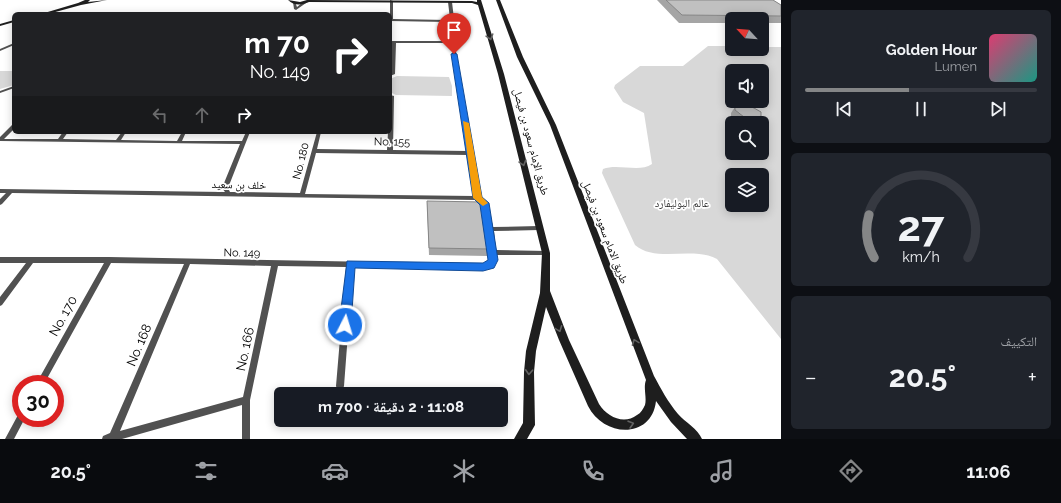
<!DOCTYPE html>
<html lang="ar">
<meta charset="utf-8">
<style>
:root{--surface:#171b24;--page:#20242c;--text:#f1f3f6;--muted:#9ea1a6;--line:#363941;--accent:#858687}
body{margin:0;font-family:Raleway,"Noto Naskh Arabic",sans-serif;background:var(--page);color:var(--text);direction:rtl;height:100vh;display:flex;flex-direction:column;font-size:15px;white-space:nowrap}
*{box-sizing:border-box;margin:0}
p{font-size:13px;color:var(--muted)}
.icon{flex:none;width:22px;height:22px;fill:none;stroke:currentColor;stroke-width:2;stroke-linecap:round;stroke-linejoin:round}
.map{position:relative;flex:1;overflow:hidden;direction:ltr}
.sheet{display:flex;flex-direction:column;gap:10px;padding:10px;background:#0d0f14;width:280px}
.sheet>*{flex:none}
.top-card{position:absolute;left:12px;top:12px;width:380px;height:122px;border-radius:6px;box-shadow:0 2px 10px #0003;direction:rtl;background:#202124;color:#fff;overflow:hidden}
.needle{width:26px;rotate:296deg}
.fabs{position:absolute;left:725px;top:12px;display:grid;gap:8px}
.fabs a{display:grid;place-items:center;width:44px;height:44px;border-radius:6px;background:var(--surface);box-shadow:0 2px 10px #0003;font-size:20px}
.speed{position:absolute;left:12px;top:375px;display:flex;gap:8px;font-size:20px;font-weight:700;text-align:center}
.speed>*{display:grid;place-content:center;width:52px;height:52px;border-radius:50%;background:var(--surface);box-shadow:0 2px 10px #0003;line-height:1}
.speed .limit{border:6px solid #d22;background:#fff;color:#111}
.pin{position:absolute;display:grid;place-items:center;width:34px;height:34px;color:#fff;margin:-41px -17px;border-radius:50% 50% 50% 0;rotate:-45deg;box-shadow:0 0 4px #0007}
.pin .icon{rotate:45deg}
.me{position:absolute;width:44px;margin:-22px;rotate:5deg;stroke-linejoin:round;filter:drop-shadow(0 0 3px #0008)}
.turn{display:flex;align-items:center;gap:14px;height:84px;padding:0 16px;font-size:18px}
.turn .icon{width:52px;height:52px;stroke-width:2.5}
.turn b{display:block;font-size:28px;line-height:34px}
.lanes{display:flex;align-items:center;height:38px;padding:0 16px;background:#0003;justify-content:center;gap:20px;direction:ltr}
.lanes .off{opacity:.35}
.big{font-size:30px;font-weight:700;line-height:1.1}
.sheet .tile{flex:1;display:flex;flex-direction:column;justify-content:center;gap:6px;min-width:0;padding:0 14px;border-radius:6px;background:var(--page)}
.sheet .dial{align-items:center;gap:0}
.dial svg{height:104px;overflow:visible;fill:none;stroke:var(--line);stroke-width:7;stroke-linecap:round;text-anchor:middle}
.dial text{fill:var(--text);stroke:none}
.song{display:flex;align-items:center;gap:12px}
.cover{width:48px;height:48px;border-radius:6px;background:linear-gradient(135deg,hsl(340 70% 55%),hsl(170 70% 35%))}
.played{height:4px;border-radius:2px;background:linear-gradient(90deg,var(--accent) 45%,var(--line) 45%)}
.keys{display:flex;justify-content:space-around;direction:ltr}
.heat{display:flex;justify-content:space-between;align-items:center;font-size:22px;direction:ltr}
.trip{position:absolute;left:274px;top:387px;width:234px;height:40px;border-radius:6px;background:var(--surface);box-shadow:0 2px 10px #0003;font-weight:700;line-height:40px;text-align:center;direction:rtl}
.tab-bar{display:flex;height:64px;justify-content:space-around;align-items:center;background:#090b0e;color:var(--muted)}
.tab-bar .icon{width:28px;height:28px}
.tab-bar .active{color:var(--accent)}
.tab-bar b{font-size:18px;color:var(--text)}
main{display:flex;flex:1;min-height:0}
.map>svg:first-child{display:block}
.green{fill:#d8d8d8;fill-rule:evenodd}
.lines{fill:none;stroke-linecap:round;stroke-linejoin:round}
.street{fill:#515151;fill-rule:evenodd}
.secondary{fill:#1e1e1e;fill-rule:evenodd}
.wall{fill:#a5a5a5}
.shaded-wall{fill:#868686}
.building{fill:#c0c0c0;stroke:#868686}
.oneway{stroke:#626262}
.route{fill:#1a73e8;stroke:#114b97}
.slow{fill:#f59e0b}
.labels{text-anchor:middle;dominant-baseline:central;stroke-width:3.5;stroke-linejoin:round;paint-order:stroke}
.street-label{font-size:11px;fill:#000;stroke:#fff}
.park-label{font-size:11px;fill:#2f2f2f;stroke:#fff}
.near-street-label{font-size:13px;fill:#000;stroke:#fff}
</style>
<main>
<section class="sheet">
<div class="tile">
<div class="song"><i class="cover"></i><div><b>Golden Hour</b><p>Lumen</p></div></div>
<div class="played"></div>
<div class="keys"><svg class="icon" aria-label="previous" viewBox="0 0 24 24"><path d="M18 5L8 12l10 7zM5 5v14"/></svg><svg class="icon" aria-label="pause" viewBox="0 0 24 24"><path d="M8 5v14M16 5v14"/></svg><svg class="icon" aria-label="next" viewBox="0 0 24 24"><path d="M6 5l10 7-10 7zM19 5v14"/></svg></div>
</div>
<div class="tile dial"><svg viewBox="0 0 100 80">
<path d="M14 69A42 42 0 1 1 86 69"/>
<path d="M14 69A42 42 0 0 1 10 36" stroke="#858687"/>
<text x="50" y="56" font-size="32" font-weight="700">27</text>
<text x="50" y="72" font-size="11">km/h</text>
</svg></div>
<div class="tile"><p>التكييف</p>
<div class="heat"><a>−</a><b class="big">20.5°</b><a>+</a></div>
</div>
</section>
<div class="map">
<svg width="781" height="439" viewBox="0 0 781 439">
<rect width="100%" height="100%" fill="#fff"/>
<g class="green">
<path d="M708,46H732V49H762V47H781V339L717,259C693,246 655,263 635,245L602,173L603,169C618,163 639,173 652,164L644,113L623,102L614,88L615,85L640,66H683ZM732,71H762V101H732ZM732,123H762V153H732ZM732,175H762V205H732Z"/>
<polygon points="0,71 14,71 14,85 0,89"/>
<polygon points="397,76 449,77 452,86 452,96 396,95 390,92 390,79"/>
</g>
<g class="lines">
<g class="street">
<path d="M390,0L393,1V19L448,20L450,19L448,2L450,1L452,2L454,19L451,21L480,197L488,203L493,227L539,226L542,228L539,230L494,231L496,250L546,251H548L549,253L548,255H496L495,260L492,268L483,270L353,267L344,386L343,389L340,390L337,389L336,386L346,267L278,266L250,400V439H242V405L122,439H102L103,436L110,433L184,264L111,263L44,384H36L104,263H33L2,305L0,306V297L26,263H0V257H109L483,264H488C491,254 491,238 486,229L487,228L482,204L476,200L12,193L2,204L0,205V199L6,193H0V189L225,192L222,188L240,144L0,141V137L12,125H14V129L4,139H58L63,132H68L63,139L116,140L122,132H126L121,140L177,141L182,132H186L182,141H242L246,132H250L228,188L230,192L300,193L317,132H321L317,149L387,150L388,132H390V95L394,96L393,150L467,151L451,43H396L395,74L390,76V74L391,73L392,43H390V41H450L447,22L390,21ZM316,153L468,155L474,196L305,194ZM190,264L271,266L243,397L120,431Z"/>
<polygon points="293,2 295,2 297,7 303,2 306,3 296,10 294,9"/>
<polygon points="14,43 14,45 0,51 0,49"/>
<polygon points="14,86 14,88 0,93 0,91"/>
<polygon points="21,414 21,418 25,418 14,439 5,439 18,415"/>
</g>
<g class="secondary">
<polygon points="85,0 90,0 88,2 107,0 81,5 48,14 41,14 78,3"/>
<path d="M288,0L300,2L307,0L472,1L477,2V0H481L504,74L550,253V291L569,340L599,404C607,417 624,425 637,415C641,413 643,409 645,405C647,397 643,388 646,380L550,125L517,57L496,0H500L523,57L556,125L654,376C661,389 668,402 678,414C685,422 698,429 702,439H687L671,422L656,401C652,439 604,438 588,406L559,340L546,307L536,351L534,372L535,425L527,439H514L523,423L524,372L526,351L540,293L542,253L498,74L478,5L472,3L309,2C302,5 294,6 288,0Z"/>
<polygon points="14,20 14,22 0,26 0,24"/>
</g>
</g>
<g class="wall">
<polygon points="657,0 773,0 781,5 781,23 762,23 762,19 732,19 732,23 679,23"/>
<polygon points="735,107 761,116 757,123 739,123 731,117 731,113"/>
<polygon points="427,201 490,249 488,256 429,255 427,208"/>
</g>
<polygon class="shaded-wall" points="761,116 757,123 754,123 757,119"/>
<g class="building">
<polygon points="666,0 773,0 781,5 781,16 682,15"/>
<polygon points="745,105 754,108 761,112 761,116 757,119 744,117 735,110 735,107"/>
<polygon points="427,201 483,202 490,249 429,248"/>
</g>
<defs><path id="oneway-chevron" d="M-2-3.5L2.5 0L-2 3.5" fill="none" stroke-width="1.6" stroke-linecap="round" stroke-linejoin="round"/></defs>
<g class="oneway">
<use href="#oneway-chevron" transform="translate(490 37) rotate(73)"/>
<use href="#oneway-chevron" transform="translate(523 163) rotate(74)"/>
<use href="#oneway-chevron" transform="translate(559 329) rotate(69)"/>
<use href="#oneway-chevron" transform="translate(635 342) rotate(-111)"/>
<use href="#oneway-chevron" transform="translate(529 372) rotate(93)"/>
<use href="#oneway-chevron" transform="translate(631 424) rotate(-16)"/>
</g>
<polygon class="route" points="454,53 457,54 482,197 489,203 498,260 494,268 483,271 355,268 351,325 349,328 345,330 341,328 339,325 347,261 483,263 488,260 480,205 473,198 451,54"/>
<polygon class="slow" points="463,121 469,123 482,197 488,203 483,206 473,198"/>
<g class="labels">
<g class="street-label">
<text transform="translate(392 142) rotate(1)">No. 155</text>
<text transform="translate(531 142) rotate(75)">طريق الإمام سعود بن فيصل</text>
<text transform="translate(301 161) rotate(-76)">No. 180</text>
<text transform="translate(239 185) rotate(1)">خلف بن سعيد</text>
<text transform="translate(605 232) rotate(69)">طريق الامام سعود بن فيصل</text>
<text transform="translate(242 253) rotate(1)">No. 149</text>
</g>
<g class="park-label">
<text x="682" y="203">عالم البوليفارد</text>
</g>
<g class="near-street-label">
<text transform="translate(63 316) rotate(-61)">No. 170</text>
<text transform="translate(139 345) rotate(-67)">No. 168</text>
<text transform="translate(245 349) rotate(-78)">No. 166</text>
</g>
</g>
</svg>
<div class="fabs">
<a><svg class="needle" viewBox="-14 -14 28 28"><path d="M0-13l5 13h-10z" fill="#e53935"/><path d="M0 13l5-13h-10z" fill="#9ea1a6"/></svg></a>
<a><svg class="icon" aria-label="sound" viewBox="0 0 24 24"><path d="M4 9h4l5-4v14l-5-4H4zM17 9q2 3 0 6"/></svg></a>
<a><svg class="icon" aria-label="search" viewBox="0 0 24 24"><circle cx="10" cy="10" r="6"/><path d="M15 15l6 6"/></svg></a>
<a><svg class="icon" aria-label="layers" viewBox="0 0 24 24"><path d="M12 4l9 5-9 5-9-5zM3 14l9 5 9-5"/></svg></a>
</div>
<div class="speed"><div class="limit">30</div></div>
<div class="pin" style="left:454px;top:54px;background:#d93025"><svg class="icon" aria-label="arrive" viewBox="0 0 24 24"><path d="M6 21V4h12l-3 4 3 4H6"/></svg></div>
<svg class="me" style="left:345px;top:325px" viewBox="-20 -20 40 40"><circle r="17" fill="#1a73e8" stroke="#fff" stroke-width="3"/><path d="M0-11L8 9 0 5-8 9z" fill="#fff"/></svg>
<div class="trip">11:08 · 2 دقيقة · 700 m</div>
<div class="top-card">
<div class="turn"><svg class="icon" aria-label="right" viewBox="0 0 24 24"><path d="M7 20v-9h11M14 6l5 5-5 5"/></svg><div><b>70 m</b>No. 149</div></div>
<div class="lanes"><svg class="icon off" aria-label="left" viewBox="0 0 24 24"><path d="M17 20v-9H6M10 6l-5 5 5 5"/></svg><svg class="icon off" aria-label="ahead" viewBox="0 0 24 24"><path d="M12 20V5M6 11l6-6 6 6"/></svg><svg class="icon" aria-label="right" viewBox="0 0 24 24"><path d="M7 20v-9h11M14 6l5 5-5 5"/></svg></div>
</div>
</div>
</main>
<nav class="tab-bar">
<b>11:06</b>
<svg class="icon active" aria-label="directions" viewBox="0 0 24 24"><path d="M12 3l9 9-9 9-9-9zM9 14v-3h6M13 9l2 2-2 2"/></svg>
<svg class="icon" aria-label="music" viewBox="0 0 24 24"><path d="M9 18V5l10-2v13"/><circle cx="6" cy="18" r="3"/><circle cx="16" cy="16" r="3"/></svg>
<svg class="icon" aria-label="phone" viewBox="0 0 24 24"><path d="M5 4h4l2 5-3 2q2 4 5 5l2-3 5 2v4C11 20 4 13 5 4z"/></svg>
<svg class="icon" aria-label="climate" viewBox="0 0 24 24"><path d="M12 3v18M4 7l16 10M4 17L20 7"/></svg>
<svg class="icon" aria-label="car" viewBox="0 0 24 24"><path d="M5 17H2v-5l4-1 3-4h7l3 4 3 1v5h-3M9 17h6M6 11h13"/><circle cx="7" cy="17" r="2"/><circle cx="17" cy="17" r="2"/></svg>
<svg class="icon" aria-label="filters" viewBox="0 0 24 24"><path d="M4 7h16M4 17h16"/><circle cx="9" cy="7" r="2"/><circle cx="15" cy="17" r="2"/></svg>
<b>20.5°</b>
</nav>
